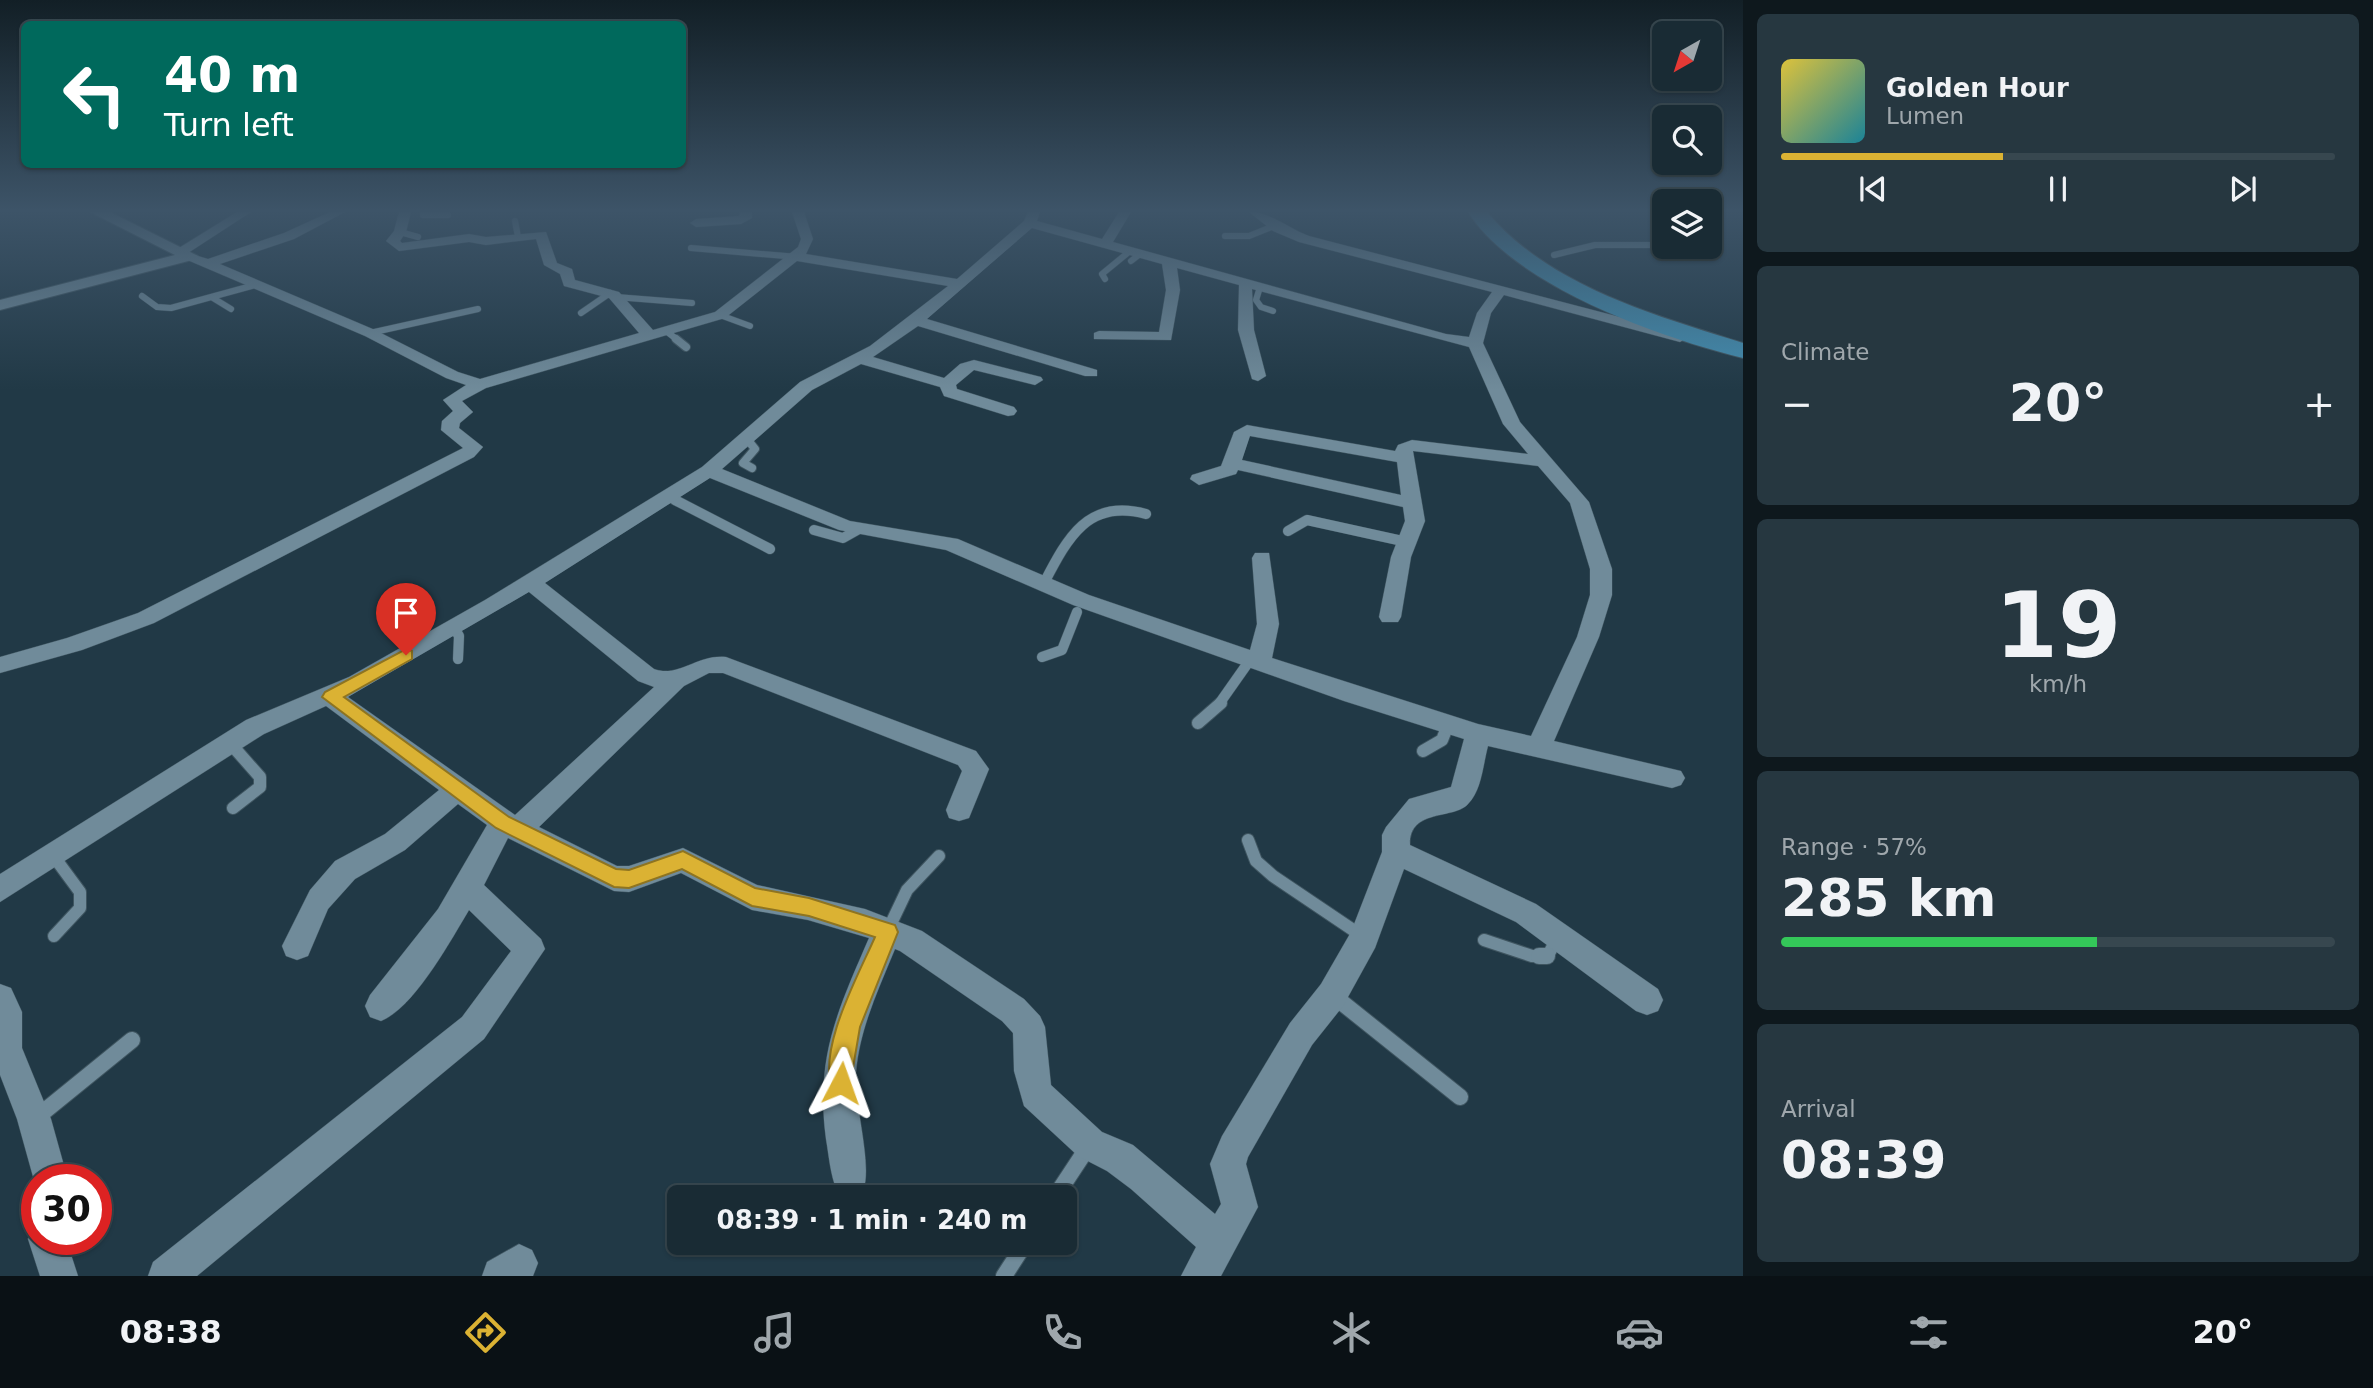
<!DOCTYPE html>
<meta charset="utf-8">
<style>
:root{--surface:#192b34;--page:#263740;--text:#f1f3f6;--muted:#9fa7ac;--line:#37474f;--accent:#dbb233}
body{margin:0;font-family:"DejaVu Sans",sans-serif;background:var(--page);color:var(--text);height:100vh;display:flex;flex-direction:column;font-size:26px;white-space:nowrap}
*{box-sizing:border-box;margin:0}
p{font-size:23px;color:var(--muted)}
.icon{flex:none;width:38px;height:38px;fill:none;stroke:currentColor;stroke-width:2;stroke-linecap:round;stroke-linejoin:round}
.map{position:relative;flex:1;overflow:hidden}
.drawer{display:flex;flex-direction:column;gap:14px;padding:14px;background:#0e181d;width:630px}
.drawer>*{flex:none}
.top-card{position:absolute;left:21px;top:21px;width:665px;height:147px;border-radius:10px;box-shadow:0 2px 5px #0004,0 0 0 2px var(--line);background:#00695c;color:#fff;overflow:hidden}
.needle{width:46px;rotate:219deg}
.fabs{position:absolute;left:1652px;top:21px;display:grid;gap:14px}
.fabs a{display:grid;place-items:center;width:70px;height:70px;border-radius:10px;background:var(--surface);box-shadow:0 2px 5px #0004,0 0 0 2px var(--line);font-size:35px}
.speed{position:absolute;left:21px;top:1164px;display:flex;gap:14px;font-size:35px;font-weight:700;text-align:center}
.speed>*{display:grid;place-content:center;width:91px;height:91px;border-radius:50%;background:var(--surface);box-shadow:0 2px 5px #0004,0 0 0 2px var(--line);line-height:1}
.speed .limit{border:10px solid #d22;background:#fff;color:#111}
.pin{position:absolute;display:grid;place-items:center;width:60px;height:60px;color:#fff;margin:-72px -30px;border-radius:50% 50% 50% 0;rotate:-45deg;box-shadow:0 0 7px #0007}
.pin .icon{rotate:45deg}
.me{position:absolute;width:77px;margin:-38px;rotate:4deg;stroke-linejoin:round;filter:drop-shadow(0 0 5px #0008)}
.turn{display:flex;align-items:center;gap:24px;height:147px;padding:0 28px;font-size:32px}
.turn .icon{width:91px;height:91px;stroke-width:2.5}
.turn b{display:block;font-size:49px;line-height:60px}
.big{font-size:52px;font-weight:800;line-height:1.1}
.drawer .card{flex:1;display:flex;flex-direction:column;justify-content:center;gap:10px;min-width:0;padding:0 24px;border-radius:10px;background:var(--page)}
.drawer .dial{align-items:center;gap:0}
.dial b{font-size:91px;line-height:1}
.song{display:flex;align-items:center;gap:21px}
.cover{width:84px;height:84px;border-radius:10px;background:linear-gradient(135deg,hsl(50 70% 55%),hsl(190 70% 35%))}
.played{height:7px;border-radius:4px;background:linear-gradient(90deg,var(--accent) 40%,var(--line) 40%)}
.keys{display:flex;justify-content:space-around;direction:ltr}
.heat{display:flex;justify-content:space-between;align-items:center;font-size:38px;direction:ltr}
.charge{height:10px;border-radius:5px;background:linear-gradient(90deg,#34c759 57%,var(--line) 0)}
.trip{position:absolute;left:667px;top:1185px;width:410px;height:70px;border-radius:10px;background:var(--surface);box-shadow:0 2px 5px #0004,0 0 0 2px var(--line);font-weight:800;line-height:70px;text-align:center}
.tabs{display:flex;height:112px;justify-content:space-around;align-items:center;background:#0a1115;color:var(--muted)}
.tabs .icon{width:49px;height:49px}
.tabs .selected{color:var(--accent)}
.tabs b{font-size:32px;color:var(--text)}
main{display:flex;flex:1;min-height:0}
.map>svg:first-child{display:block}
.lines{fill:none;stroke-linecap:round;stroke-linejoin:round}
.service-far4-casing{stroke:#3f5560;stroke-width:7}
.service-far3-casing{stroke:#3f5560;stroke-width:10}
.service-far2-casing{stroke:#3f5560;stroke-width:11}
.service-far1-casing{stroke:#3f5560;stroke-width:14}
.service-casing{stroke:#3f5560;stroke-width:18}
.minor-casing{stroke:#3f5560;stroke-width:1}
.tertiary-casing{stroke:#3f5560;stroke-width:2}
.primary-casing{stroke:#3f5560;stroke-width:2}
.service-far4{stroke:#708b9a;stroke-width:6}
.service-far3{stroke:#708b9a;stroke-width:8}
.service-far2{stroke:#708b9a;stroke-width:10}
.service-far1{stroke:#708b9a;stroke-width:12}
.service{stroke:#708b9a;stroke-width:16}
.minor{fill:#708b9a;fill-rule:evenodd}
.tertiary{fill:#708b9a;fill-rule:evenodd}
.primary{fill:#438eb1;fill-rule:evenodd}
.route{fill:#dbb233;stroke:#8e7421;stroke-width:2}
</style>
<main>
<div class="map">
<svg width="1743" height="1276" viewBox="0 0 1743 1276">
<rect width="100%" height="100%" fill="#213946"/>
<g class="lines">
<g class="service-far4-casing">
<g id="service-far4">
<polyline points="423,212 423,215 448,215"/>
<polyline points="515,221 518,237"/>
<polyline points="400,232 418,237"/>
<polyline points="1225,236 1249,236 1274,226"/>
<polyline points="691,248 798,257"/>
<polyline points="1554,255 1595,245 1664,245"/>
<polyline points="1131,261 1140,254"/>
<polyline points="1105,279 1102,274 1130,251"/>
<polyline points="1260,287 1256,300 1261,307 1273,311"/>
<polyline points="142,296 157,307 171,308 255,285"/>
<polyline points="616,297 692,303"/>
<polyline points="213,298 231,309"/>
<polyline points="581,313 610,293"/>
<polyline points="720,315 750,326"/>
<polyline points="666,331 679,341"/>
<polyline points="370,333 478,309"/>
</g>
</g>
<g class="service-far3-casing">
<g id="service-far3">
<polyline points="676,339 686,347"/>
<polyline points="747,439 755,449 743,463 752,468"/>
<polyline points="668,497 678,502"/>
</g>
</g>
<g class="service-far2-casing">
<g id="service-far2">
<polyline points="675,500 770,549"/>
<polyline points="814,530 843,538 859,529"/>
<polyline points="1288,531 1307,520 1407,542"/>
<path d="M1043,585C1067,539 1087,498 1146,514"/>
<polyline points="454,628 459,636 458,659"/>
<polyline points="1042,657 1062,650 1077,612"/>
<polyline points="1219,704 1250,660"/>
</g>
</g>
<g class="service-far1-casing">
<g id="service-far1">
<polyline points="1198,723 1221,703"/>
<polyline points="230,743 260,777 260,787 233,808"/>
<polyline points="1423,751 1442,740 1448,725"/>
<polyline points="1248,840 1256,861 1273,876 1362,936"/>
<polyline points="52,854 80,892 80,908 54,936"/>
<polyline points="887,932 907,890 939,856"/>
<polyline points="1484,940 1532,956 1547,957 1558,937"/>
</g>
</g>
<g class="service-casing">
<g id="service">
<polyline points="1539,956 1547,956"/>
<polyline points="1335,997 1460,1097"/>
<polyline points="36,1118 132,1040"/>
<polyline points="1055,1197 1088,1147"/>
<polyline points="1004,1276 1026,1242"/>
</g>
</g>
<g class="minor-casing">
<g id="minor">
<path d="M237,212H251L188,253L208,259L284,233L330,212H345L294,239L220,264L375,330L458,372L480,379L639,333L609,298L564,286L560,274L544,265L536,239L486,245L469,242L399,251L386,241L394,231L399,212H411L406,232L400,241L402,243L469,234L486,237L546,232L557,263L572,269L575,280L619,292L653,330L715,312L798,247L801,239L792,212H804L813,239L806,254L957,279L1024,221L1028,212H1040L1037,221L1102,239L1119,212H1131L1113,242L1446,334L1469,337L1477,313L1492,292L1299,242L1273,231L1249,212C1268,211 1290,229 1309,236L1685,334L1688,337L1680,342L1504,295L1491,313L1483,343L1520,422L1589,502L1612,569V595L1599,637L1554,741L1681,771L1685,778L1681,785L1672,788L1488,746C1483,764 1482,790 1468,804C1454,820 1409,808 1410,845L1536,904L1658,989L1663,1000L1658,1011L1647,1015L1636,1011L1516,922L1404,869L1375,948L1343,1006L1312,1045L1248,1157L1246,1164L1258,1207L1221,1276H1181L1196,1247L1131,1189L1107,1171L1078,1156L1024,1106L1014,1071L1013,1033L1002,1021L900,951L895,949C879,988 859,1030 856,1073C854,1106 873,1165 863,1191L850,1196L837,1191C830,1174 829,1156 826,1139C815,1057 838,1010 869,938L808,920L752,910L681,873L629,892L614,891L508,838L484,885L541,939L545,949L484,1039L197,1276H148L153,1262L462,1017L511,951L469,910C451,940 414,1008 381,1021L370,1017L365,1006L370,995L438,909L487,825L458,804L405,850L355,879L328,909L308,956L297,960L286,956L282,946L310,890L335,861L385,834L439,790L326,706L264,734L0,902V874L246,720L349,677L485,600L702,467L800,382L870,346L948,286L797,261L725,318L486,388L462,401L473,412L460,423L459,428L483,447L474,457L154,623L82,650L0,673V657L67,638L138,613L463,448L441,430L442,421L453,411L443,400L466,385L446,378L365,336L185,259V254L174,251ZM1032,228L1162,264L1166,290L1159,332L1099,331L1094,333V339L1171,340L1180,290L1177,268L1239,285L1238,330L1252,379L1258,381L1266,376L1254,330L1252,289L1469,347L1503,424L1528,454L1412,440L1398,445L1395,451L1247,425L1234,432L1221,466L1192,475L1190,479L1199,485L1236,474L1238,470L1403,507L1405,521L1391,557L1379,617L1382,622H1398L1401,617L1411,557L1425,521L1413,451L1538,466L1570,503L1590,569V595L1577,637L1531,736L1478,724L1272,658L1279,624L1269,553H1255L1252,558L1257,624L1250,650L1089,595L958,539L850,521L722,469L812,390L861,364L940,387L944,396L1008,416L1014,415L1017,411L1014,407L957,389L956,385L974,370L1035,385L1043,380L1041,377L974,360L960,364L944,378L873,357L918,326L1085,376H1097V370L927,319ZM1250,436L1397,462L1401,495L1242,460ZM710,478L839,530L946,550L1073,605L1344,701L1464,739L1451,787L1409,799L1386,827L1382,835V852L1351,932L1321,984L1290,1023L1222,1136L1210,1164L1221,1204L1215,1214L1133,1145L1102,1132L1051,1085L1045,1027L1040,1016L1024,999L922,931L865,909L757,885L683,848L629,866H617L539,827L684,686L709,673H723L958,765L962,771L946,810L949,818L959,821L969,818L989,769L976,751L726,657C697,654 679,678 654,669L545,583ZM529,592L638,681L654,687L515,815L348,697Z"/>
<polygon points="740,212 752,212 752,218 741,224 696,227 690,223 696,219 739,216"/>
<polygon points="0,984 11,988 22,1012 22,1048 51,1119 68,1180 37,1180 37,1191 17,1119 0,1075"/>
<polygon points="37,1225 37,1239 66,1239 78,1276 40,1276 28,1239"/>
<polygon points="519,1244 532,1250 538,1263 533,1276 482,1276 487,1262"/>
</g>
</g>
<g class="tertiary-casing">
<polygon id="tertiary" points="90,212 110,212 198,256 196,259 0,310 0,300 175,255"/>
</g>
<g class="primary-casing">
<path id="primary" d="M1468,212H1487C1549,286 1654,315 1743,343V358C1659,337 1515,286 1468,212Z"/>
</g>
<use href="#service-far4" class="service-far4"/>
<use href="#service-far3" class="service-far3"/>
<use href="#service-far2" class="service-far2"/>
<use href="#service-far1" class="service-far1"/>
<use href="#service" class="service"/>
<use href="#minor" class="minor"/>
<use href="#tertiary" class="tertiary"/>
<use href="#primary" class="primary"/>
</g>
<linearGradient id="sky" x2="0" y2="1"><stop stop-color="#121f26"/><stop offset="0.54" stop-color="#3d5468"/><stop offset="1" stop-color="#3d5468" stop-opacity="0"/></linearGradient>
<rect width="1743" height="390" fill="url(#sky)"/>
<path class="route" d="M406,649L412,651V659L344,697L509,817L616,869L629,870L683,851L755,888L809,898L895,925L898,932L860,1027L849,1091L841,1095L833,1091C816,1051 858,976 875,937L809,916L752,906L682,869L629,888L614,887L496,828L322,697L325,692Z"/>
</svg>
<div class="fabs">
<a><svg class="needle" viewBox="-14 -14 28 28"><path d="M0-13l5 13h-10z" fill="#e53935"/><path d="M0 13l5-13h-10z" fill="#9fa7ac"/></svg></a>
<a><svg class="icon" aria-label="search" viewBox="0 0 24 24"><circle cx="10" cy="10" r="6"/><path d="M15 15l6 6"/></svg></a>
<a><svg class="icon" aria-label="layers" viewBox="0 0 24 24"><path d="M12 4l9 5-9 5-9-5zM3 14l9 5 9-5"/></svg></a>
</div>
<div class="speed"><div class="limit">30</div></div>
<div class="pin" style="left:406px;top:655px;background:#d93025"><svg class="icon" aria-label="arrive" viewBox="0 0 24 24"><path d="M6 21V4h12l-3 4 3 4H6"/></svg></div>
<svg class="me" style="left:841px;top:1083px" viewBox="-20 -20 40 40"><path d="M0-17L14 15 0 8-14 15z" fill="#dbb233" stroke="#fff" stroke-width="4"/></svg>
<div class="trip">08:39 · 1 min · 240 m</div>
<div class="top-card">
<div class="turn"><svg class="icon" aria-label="left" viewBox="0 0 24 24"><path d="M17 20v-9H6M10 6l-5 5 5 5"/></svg><div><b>40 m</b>Turn left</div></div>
</div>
</div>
<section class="drawer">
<div class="card">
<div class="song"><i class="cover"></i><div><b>Golden Hour</b><p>Lumen</p></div></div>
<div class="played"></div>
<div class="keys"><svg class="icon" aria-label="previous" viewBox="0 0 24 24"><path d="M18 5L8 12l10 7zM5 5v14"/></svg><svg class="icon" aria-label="pause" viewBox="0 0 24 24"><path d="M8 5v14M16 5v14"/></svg><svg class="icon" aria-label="next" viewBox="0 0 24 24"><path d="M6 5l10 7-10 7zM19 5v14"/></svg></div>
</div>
<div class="card"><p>Climate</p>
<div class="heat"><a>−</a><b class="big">20°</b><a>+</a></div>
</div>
<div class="card dial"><b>19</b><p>km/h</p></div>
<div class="card"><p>Range · 57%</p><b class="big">285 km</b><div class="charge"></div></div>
<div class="card"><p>Arrival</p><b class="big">08:39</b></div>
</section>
</main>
<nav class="tabs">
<b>08:38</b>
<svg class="icon selected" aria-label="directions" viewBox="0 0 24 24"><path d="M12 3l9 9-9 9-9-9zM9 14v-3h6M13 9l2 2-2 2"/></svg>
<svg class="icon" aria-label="music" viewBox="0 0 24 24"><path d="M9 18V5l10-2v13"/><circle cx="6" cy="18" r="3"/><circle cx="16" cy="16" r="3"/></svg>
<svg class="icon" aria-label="phone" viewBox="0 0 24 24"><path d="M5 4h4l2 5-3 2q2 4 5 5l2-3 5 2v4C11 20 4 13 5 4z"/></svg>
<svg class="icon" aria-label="climate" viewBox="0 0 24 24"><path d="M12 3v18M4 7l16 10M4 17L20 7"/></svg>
<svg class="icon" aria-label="car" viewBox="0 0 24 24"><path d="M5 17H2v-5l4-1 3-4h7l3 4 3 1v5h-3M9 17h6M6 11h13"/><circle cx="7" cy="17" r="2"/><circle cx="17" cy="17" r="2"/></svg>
<svg class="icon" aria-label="filters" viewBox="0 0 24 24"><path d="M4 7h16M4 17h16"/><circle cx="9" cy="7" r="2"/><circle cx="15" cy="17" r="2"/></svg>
<b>20°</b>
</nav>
